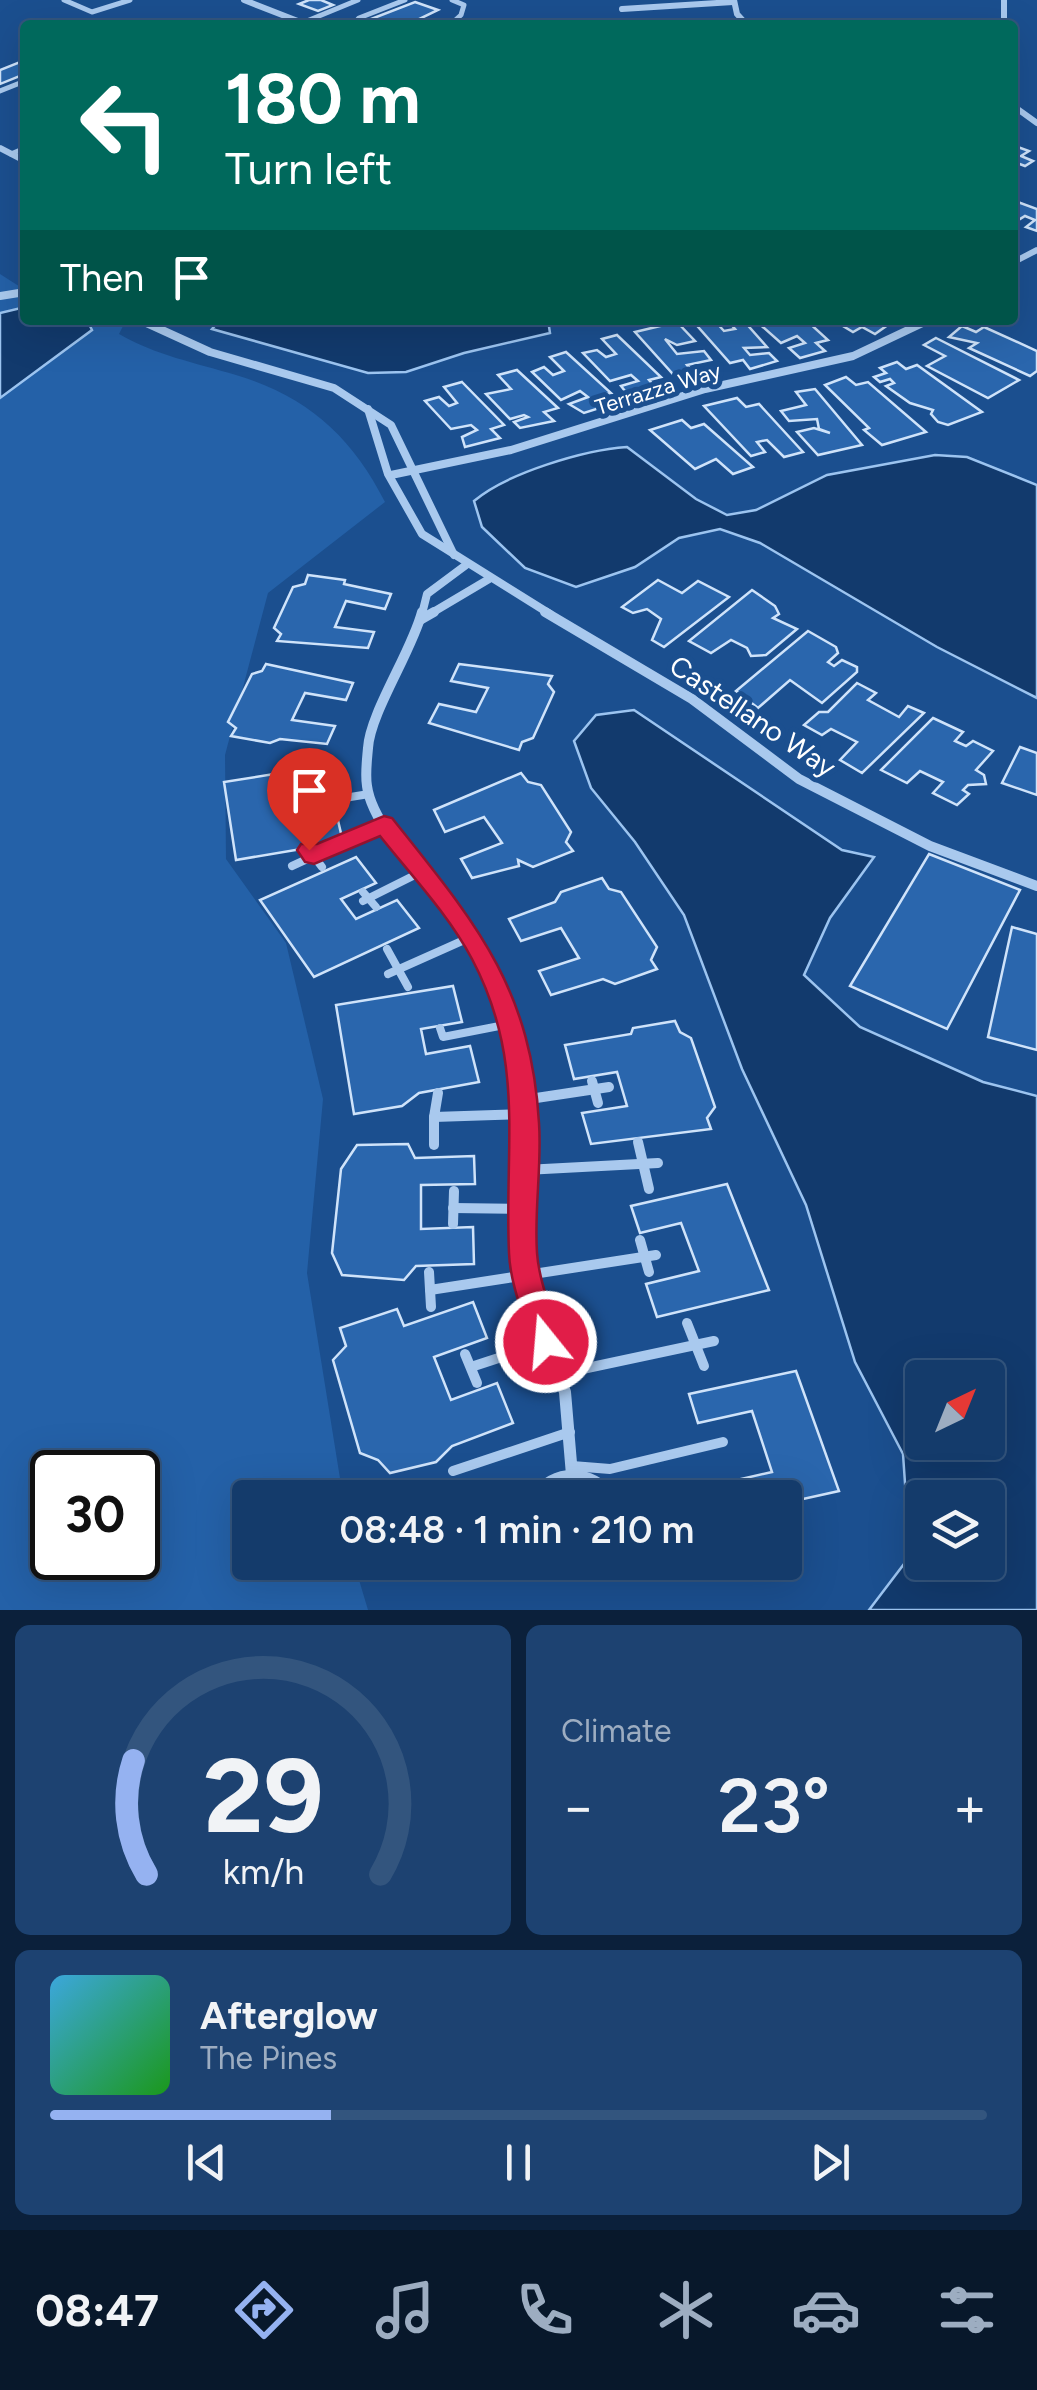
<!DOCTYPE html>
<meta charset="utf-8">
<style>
:root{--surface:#143b6b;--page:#1d4271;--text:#f1f3f6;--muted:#9dadc1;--line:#33557e;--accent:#95b2f1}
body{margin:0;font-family:Figtree,sans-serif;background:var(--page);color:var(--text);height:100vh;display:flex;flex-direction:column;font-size:38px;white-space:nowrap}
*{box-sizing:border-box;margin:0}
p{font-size:32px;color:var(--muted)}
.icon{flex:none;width:55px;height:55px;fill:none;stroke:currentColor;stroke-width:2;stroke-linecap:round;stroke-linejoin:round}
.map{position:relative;height:1610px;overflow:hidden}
.drawer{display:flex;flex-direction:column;gap:15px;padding:15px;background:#0b203b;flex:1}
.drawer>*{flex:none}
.hud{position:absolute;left:20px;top:20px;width:998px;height:305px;border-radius:10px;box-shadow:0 10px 40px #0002,0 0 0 2px var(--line);background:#00695c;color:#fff;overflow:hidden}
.needle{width:65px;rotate:43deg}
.controls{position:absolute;left:905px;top:1360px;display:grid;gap:20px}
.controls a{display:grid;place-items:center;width:100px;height:100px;border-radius:10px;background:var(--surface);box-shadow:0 10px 40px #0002,0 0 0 2px var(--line);font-size:50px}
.speed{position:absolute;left:30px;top:1450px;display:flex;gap:20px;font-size:50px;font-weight:700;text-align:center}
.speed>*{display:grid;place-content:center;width:130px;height:130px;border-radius:50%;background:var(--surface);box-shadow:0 10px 40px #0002,0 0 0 2px var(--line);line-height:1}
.speed .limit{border:5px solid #111;border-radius:15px;background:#fff;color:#111}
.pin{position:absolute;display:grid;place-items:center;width:85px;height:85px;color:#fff;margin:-102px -42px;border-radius:50% 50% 50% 0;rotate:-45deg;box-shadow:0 0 10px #0007}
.pin .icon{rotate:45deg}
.me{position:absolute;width:110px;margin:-55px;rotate:343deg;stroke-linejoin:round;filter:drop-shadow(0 0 8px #0008)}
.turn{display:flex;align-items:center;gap:35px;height:210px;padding:0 40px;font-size:45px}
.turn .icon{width:130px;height:130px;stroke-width:2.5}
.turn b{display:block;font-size:70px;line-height:85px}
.then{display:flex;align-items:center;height:95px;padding:0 40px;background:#0003;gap:20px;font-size:38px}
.big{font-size:75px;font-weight:600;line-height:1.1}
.drawer .widget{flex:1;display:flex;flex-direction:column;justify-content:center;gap:15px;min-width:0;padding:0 35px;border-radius:15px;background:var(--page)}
.drawer .dial{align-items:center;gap:0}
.dial svg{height:260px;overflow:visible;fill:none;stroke:var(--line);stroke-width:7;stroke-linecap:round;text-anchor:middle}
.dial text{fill:var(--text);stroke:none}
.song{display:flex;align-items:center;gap:30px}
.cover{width:120px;height:120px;border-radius:15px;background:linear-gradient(135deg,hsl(200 70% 55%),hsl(120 70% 35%))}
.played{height:10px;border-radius:5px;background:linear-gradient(90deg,var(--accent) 30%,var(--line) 30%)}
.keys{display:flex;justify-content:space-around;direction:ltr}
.heat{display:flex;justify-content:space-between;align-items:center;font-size:55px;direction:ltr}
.drawer .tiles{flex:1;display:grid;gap:15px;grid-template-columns:1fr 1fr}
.widget:last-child{grid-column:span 2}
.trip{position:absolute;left:232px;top:1480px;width:570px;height:100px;border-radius:10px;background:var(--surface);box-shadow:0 10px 40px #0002,0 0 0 2px var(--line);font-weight:600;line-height:100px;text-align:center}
.dock{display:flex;height:160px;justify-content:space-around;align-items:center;background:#08182b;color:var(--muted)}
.dock .icon{width:70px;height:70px}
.dock .on{color:var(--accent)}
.dock b{font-size:45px;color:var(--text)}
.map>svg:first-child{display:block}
.green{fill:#2461a8;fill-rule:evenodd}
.water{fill:#123a6d;stroke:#9cc4f0;stroke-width:2.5;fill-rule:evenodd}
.building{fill:#2a66ad;stroke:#cfe3fa;stroke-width:2.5}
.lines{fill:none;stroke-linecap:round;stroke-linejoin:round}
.service-far2{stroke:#a9c9ee;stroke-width:5}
.service-far1{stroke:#a9c9ee;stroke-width:8}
.service{stroke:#a9c9ee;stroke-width:10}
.minor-far3{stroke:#a9c9ee;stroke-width:6}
.minor-far2{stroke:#a9c9ee;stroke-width:8}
.minor-far1{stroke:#a9c9ee;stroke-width:10}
.minor{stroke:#a9c9ee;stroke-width:12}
.route{fill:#e11d48;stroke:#92132f;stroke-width:2.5}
.labels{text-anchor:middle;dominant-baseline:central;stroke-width:10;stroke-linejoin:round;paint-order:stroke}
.far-street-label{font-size:22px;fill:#fff;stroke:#1b4f8f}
.street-label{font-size:28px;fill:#fff;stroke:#1b4f8f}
</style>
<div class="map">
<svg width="1037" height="1610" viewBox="0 0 1037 1610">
<rect width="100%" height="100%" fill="#1b4f8f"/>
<path class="green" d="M0,274L25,290V320H126L119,334C155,355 196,363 236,375C308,397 351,436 385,502L268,593L225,755L226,859L286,943L323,1099L307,1273L343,1497L250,1498V1562L354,1563L368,1610H0ZM52,1472H138V1558H52Z"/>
<g class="water">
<polygon points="25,307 25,320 87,320 92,330 0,398 0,313"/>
<polygon points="220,320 548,320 550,333 464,353 406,372 368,373 212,329"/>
<path d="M627,447L696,499L727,515L756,510L827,475L935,455L967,457L1037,485V698L937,647L760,543L720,529L679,538L635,567L576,587L525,568L482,527L474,501C507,473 584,450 627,447Z"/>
<path d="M634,710L842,850L874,857L830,918L804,975L860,1027L983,1082L1037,1096V1610H869L910,1556L903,1454L855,1362L806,1205L742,1069L684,915L635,842L591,788L574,741L596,715ZM922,1378H988V1442H922ZM922,1498H988V1562H922Z"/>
</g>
<g class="building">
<polygon points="309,0 321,0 333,5 318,11 299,4"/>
<polygon points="415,2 438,10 407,25 366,21"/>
<polygon points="25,60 25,74 0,84 0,70"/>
<polygon points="1015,146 1029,151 1021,156 1033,161 1025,166 1012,161"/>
<polygon points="1012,200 1037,209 1037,231 1026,227 1035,220 1025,216 1012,224"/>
<polygon points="692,320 714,320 724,331 735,329 727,320 743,320 767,347 744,348 750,355 769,353 777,361 750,369 743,360 730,363"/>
<polygon points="755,320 806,320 828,340 816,343 825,351 800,358 789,348 805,343 797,336 781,343"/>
<polygon points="833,320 887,320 892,322 875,334 862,327 853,332"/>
<polygon points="677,322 695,341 677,345 665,339 677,354 704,351 711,360 687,365 699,379 681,383 635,332"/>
<polygon points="962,326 976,332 984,327 1037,351 1037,371 1030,376 969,348 977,343 949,337"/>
<polygon points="617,335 661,377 649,380 656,388 629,396 621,386 638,381 631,375 610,381 583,353 597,350 606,357 616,354 602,339"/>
<polygon points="936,338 1019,380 988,398 927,366 945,356 924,345"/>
<polygon points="566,352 611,393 599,396 609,405 584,413 569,404 588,397 580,391 561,400 532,372 544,367 553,375 564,371 550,357"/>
<polygon points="897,362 906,369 917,365 982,412 948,425 938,422 931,414 933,410 910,403 886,386 894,383 890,379 880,382 874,377 886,373 880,368"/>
<polygon points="517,370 558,408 544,412 554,421 520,428 514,422 528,417 524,415 510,419 486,394 511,389 498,375"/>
<polygon points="846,377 856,385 868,382 926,432 882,445 864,430 869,428 825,385"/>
<polygon points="462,382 504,425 491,429 500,438 465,447 462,437 477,430 471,425 451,429 425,401 439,397 449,406 457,403 444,387"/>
<polygon points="815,389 862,445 818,455 797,432 814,428 830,433 819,429 817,419 789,421 781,411 806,405 796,392"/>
<polygon points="737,398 746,407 759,404 803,452 784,457 767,440 757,442 765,452 751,456 704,406"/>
<polygon points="682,420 691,428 704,424 753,467 733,474 716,459 695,469 650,430"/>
<polygon points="308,575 345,580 344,584 391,594 385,609 346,601 335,627 374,632 368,648 277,641 281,634 274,628 293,587 305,584"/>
<polygon points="658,580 682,593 698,581 729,597 664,647 652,640 661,619 647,609 633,613 622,607"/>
<polygon points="752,590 775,606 779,614 773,618 797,629 766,655 751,656 747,648 731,640 711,653 689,641"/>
<polygon points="808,631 836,647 838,653 828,662 834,666 842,660 857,667 857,672 822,703 790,680 758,708 736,691"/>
<polygon points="266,664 353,683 346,700 305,693 292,720 335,726 327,744 280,739 270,743 231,736 236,728 228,722 252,674 262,671"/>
<polygon points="459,664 552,676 548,684 554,692 533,738 522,742 519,750 429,723 439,704 476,712 488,688 451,681"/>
<polygon points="857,683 876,693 868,700 899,717 908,706 924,713 862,773 840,760 857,742 831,729 822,735 804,725 819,712 828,712"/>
<polygon points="933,718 963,732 955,741 966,746 973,741 993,751 976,770 984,775 986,784 968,785 963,790 969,794 957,805 933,793 943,782 920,771 907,783 881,770"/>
<polygon points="1020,747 1037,753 1037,795 1002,783"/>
<polygon points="318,767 322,788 291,793 296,818 336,812 343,842 236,860 224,782"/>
<polygon points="521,773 528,782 541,785 571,832 566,842 573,851 533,867 518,860 519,866 472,878 461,859 502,843 484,817 445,832 434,810"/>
<polygon points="929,854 1020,890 947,1029 850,986"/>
<polygon points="356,857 376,883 341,899 356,919 397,900 419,928 314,977 260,900"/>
<polygon points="602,878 609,889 621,892 657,947 651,960 657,969 615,984 603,979 551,995 539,971 579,958 561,928 521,941 509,919 555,902 561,892"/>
<polygon points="1012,927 1037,934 1037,1050 988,1037"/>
<polygon points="453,986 462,1022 421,1029 426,1054 470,1046 479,1082 419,1093 402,1106 354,1114 336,1005"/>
<polygon points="675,1021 680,1032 691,1038 715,1107 707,1118 711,1129 591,1144 582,1113 627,1106 617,1072 574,1079 565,1045 631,1034 633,1028"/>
<polygon points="408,1144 415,1158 474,1156 475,1184 421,1185 421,1229 473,1227 474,1264 416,1266 404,1280 342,1275 332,1253 341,1169 357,1145"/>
<polygon points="727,1184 769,1290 657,1317 646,1284 699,1271 681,1223 640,1233 631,1206"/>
<polygon points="473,1302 487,1338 434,1357 451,1400 497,1383 513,1423 452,1446 436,1462 390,1473 378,1460 360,1453 333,1360 346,1346 340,1328 397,1309 404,1326"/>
<polygon points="796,1371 839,1491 785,1503 785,1498 719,1498 715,1485 772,1472 752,1411 698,1423 689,1394"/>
</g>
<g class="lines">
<g class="service-far2">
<polyline points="64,0 92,12 130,0"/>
<polyline points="302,23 358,0"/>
<polyline points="353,25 359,18 405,0"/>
<polyline points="450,25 461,15 464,5 452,0"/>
<polyline points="0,91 25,81"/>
<polyline points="11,154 25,148"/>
</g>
<g class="service-far1">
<polyline points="312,793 317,811"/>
<polyline points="307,804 369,794"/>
<polyline points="309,850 322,867"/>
<polyline points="292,866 383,824"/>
<polyline points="363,892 376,907"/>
<polyline points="363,901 421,872"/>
<polyline points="387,949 408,987"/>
<polyline points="388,974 471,937"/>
<polyline points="440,1028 443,1037 510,1024"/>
</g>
<g class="service">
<polyline points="592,1081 598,1103"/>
<polyline points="438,1093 434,1117 525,1114"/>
<polyline points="523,1100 609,1087"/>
<polyline points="434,1117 434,1145"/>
<polyline points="638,1142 649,1189"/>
<polyline points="525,1170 658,1163"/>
<polyline points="453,1208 523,1209"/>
<polyline points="453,1224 454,1191"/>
<polyline points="640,1240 649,1272"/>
<polyline points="429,1272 431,1307"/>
<polyline points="430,1290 656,1255"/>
<polyline points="687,1323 704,1366"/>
<polyline points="465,1354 477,1383"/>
<polyline points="471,1367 545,1343"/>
<polyline points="559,1374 714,1341"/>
<polyline points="572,1466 610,1469 723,1442"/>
<polyline points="453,1471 570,1432"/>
</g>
<g class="minor-far3">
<polyline points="244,0 308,25"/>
<polyline points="734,0 737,14 747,25"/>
<polyline points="1004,0 1004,25"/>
<polyline points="622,9 733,2"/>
<polyline points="1012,105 1037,123"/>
<polyline points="0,148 25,161"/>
<polyline points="1012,263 1037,250"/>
</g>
<g class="minor-far2">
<polyline points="0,296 25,292"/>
<polyline points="140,320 210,352 334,388 391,425 454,555"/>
<polyline points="368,409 388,474 422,534 550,614"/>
<polyline points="391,475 511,450 705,389 853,356 929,320"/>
<polyline points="422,614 427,594 466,565"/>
<polyline points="430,614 489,579"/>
</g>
<g class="minor-far1">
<path d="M422,612C412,651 370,713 368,748C367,760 365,774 367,786C373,833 445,897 471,938C494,973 508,1011 515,1052"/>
<polyline points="545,612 692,699 799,779 930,846 1037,886"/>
<polyline points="420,620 434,612"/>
</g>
<g class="minor">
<polyline points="514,1050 526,1123 523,1257 533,1304 565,1392 572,1475"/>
<path d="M533,1498C556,1468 590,1469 614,1498"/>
<polyline points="548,1562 576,1572 603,1562"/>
</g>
</g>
<path class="route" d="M384,816L392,818C473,920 531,985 539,1123C542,1166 534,1210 537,1253C539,1282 553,1314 560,1342L556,1352L546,1356L535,1352L531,1342C523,1314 510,1282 509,1253C504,1146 526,1061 472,959C448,914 411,875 380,836L314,864L305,862L297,850L301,844H317Z"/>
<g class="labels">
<g class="far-street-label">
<text transform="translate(658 389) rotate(-17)">Terrazza Way</text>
</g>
<g class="street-label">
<text transform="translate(753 716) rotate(34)">Castellano Way</text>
</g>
</g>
</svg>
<div class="controls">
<a><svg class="needle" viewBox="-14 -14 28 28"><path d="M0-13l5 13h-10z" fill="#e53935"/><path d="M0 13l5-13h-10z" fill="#9dadc1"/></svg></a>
<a><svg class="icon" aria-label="layers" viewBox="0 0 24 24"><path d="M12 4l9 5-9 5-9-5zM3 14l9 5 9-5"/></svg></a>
</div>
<div class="speed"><div class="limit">30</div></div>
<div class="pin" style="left:309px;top:850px;background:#d93025"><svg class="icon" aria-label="arrive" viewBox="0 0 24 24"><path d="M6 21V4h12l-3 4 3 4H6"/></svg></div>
<svg class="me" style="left:546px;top:1342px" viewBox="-20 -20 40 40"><circle r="17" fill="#e11d48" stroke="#fff" stroke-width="3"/><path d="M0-11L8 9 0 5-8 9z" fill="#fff"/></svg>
<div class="trip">08:48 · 1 min · 210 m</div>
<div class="hud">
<div class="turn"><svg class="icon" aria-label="left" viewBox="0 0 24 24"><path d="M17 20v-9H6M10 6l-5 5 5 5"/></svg><div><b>180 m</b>Turn left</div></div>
<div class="then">Then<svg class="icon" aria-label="arrive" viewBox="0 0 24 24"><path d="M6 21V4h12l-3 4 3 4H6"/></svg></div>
</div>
</div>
<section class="drawer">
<div class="tiles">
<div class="widget dial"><svg viewBox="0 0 100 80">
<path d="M14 69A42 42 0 1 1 86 69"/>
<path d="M14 69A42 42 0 0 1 10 34" stroke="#95b2f1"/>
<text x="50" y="56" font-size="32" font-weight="700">29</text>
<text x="50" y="72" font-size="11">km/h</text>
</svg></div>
<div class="widget"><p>Climate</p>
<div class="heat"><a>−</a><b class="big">23°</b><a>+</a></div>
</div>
<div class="widget">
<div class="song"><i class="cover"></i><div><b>Afterglow</b><p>The Pines</p></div></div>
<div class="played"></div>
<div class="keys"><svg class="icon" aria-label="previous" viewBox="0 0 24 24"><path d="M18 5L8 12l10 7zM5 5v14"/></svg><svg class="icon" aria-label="pause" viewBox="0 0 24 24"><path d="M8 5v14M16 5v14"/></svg><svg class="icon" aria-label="next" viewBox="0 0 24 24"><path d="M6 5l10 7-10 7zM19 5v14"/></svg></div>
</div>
</div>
</section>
<nav class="dock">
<b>08:47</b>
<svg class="icon on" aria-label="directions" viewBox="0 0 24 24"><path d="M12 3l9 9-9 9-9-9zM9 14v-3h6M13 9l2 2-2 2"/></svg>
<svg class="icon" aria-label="music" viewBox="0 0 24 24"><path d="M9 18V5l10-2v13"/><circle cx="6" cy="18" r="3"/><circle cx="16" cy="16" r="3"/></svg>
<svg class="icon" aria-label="phone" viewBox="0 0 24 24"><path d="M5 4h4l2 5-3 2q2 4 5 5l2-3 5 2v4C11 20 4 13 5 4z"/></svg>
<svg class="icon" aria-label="climate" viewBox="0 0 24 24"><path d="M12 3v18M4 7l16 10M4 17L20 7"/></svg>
<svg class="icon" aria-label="car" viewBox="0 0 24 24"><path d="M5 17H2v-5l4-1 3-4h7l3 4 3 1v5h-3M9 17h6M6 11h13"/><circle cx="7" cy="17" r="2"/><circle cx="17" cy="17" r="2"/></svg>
<svg class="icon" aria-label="filters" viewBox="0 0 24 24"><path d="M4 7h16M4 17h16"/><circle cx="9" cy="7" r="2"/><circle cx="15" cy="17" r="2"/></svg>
</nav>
